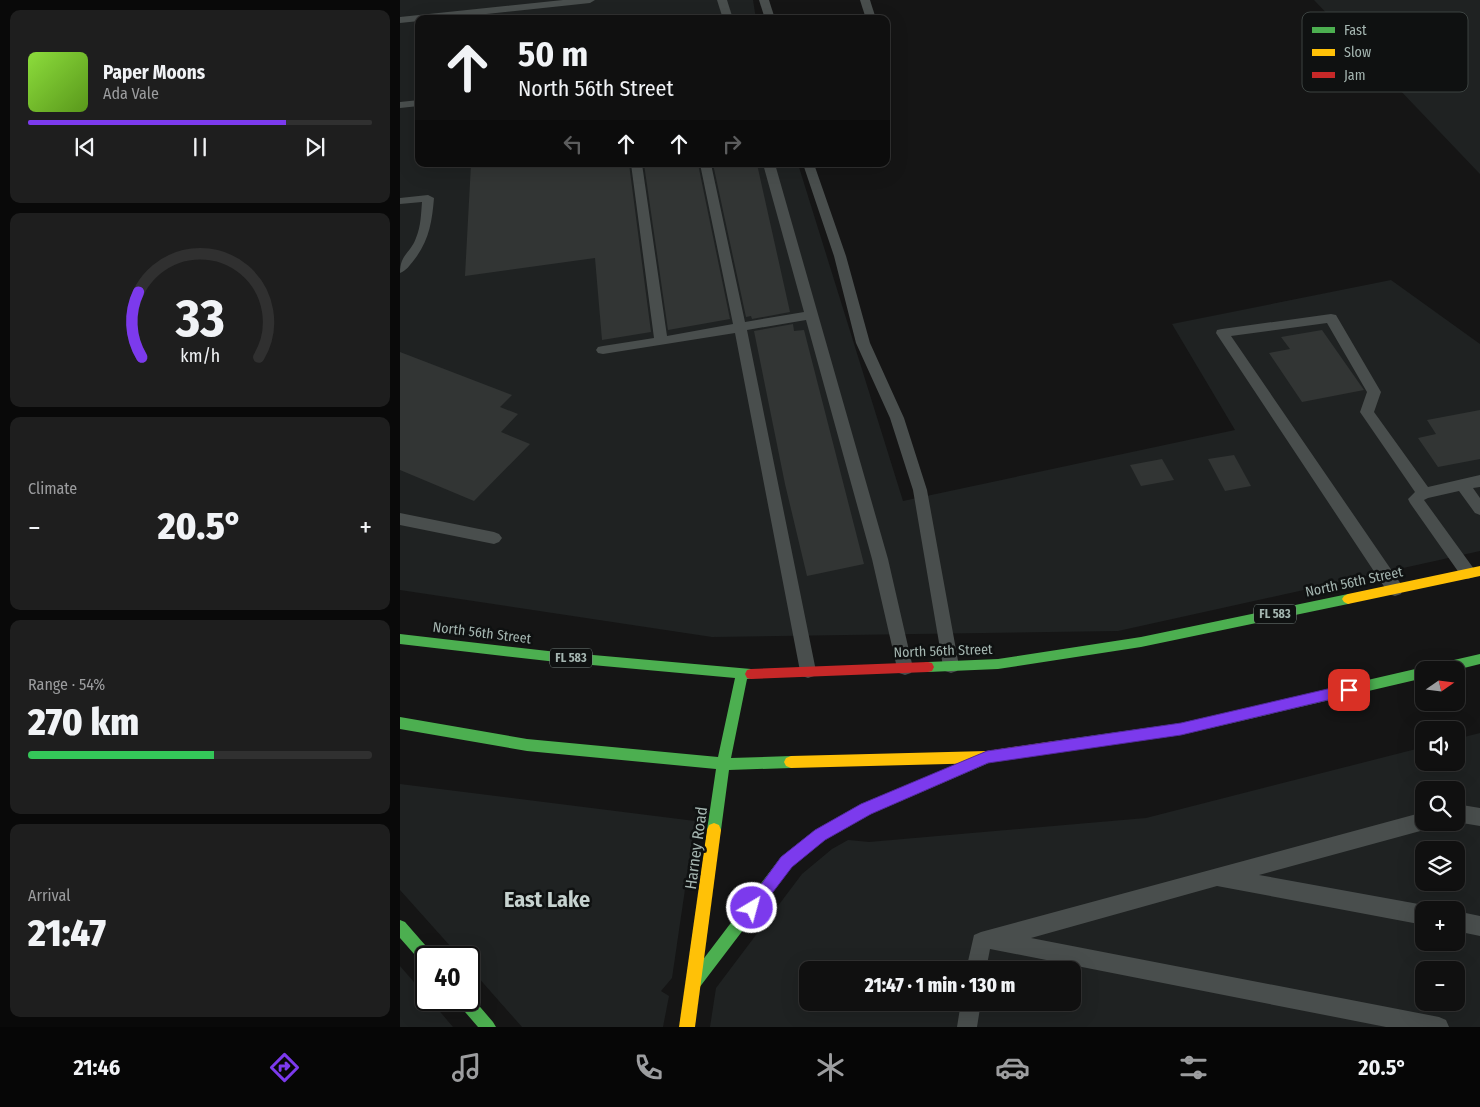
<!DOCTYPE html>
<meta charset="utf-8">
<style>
:root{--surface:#101010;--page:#1e1e1e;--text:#f1f3f6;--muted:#9c9d9f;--line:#303030;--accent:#7c3aed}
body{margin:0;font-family:"Fira Sans Condensed",sans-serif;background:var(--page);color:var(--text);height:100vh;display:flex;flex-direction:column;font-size:19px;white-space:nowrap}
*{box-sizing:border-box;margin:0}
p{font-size:16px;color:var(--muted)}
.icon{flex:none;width:28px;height:28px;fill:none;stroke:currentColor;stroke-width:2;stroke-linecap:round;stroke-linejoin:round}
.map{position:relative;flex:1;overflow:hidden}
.side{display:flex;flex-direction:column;gap:10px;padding:10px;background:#090909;width:400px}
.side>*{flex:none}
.top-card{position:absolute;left:15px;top:15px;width:475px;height:152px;border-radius:10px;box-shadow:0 5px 20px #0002,0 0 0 1px var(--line);background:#101010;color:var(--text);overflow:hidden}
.needle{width:32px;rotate:76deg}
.fabs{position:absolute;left:1015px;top:661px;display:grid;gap:10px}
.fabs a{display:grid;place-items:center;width:50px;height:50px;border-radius:10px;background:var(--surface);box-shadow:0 5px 20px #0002,0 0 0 1px var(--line);font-size:25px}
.speed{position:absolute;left:15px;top:946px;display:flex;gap:10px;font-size:25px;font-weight:700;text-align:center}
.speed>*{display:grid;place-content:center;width:65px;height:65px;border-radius:50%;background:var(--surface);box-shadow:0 5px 20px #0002,0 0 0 1px var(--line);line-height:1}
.speed .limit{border:2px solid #111;border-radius:8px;background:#fff;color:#111}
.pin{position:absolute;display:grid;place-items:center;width:42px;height:42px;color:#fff;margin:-21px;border-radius:10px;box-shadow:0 2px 8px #0006}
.me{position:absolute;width:55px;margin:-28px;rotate:37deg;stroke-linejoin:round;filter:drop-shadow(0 0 4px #0008)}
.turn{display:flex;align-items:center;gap:18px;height:105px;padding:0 20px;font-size:22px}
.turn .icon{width:65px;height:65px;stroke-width:2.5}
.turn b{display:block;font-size:35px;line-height:42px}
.lanes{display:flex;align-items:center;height:48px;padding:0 20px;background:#0003;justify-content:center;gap:25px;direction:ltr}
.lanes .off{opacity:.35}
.big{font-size:38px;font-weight:800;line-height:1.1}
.side .tile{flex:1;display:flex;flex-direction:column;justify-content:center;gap:8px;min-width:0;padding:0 18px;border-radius:10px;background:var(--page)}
.side .dial{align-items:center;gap:0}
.dial svg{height:130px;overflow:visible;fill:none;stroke:var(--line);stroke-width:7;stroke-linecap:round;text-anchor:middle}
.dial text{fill:var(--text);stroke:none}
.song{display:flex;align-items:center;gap:15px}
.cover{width:60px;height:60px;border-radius:8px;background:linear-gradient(135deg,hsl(90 70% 55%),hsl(90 70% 35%))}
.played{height:5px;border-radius:2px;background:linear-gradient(90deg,var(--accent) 75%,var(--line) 75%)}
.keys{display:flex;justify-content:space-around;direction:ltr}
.heat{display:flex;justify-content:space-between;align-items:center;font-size:28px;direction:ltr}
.charge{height:8px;border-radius:4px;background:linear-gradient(90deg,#34c759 54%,var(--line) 0)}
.trip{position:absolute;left:399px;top:961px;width:282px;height:50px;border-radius:10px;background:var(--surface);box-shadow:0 5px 20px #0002,0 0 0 1px var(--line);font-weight:800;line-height:50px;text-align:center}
.menu{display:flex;height:80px;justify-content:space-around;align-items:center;background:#060606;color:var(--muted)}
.menu .icon{width:35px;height:35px}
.menu .active{color:var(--accent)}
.menu b{font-size:22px;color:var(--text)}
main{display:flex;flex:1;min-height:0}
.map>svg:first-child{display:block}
.built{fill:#1f2222;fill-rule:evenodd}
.building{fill:#323534}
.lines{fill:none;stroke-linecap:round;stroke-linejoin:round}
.lane{fill:#494e4d;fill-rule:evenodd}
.fast{fill:#4caf50;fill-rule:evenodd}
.slow{fill:#ffc107;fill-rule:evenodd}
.jam{fill:#c62828;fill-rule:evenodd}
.route{fill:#7c3aed;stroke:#51269a}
.labels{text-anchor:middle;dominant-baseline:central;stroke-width:5;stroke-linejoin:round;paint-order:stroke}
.shield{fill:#0f1111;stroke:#788481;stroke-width:1}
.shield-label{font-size:12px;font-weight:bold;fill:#a5b6b1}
.street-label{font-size:14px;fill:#a5b6b1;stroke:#0f1111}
.near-street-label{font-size:16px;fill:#a5b6b1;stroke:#0f1111}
.near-district-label{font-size:22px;font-weight:bold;fill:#c6d2cf;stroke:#0f1111}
.key{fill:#0f1111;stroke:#3c4341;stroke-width:1}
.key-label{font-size:14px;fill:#a5b6b1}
</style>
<main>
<section class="side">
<div class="tile">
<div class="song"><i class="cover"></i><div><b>Paper Moons</b><p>Ada Vale</p></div></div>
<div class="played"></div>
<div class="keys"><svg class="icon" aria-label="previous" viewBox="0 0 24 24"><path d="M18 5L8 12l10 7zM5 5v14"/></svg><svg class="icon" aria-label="pause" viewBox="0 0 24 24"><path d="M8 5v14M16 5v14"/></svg><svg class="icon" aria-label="next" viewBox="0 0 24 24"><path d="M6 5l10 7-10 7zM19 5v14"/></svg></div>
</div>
<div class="tile dial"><svg viewBox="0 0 100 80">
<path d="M14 69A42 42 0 1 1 86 69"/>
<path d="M14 69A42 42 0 0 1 12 29" stroke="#7c3aed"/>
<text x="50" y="56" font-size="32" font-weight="700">33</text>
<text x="50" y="72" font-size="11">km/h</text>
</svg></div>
<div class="tile"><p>Climate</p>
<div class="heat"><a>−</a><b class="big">20.5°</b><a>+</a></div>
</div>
<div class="tile"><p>Range · 54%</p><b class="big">270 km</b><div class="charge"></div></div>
<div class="tile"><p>Arrival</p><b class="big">21:47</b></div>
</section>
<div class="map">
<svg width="1080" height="1027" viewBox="0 0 1080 1027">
<rect width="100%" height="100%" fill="#151515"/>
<g class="built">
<polygon points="0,0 353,0 356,19 19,19 19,164 398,164 503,501 835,430 772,324 991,280 1080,344 1080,551 718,631 312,637 0,590"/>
<polygon points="914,0 1080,0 1080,174"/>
<path d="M1080,733V1027H310L316,988L402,874L432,849L448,840L469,842L746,818L1024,747V762H1056V739ZM1024,790H1056V822H1024ZM1024,850H1056V882H1024ZM1024,910H1056V942H1024ZM408,970H672V1002H408ZM1024,970H1056V1002H1024Z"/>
<polygon points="0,784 295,821 272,978 261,991 269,996 263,1027 122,1027 69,967 69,958 60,957 0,890"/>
<polygon points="0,966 26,996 26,1000 30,1000 53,1027 0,1027"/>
</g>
<g class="building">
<polygon points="71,164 229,164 251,332 202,340 195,258 65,276"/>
<polygon points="244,164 298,164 330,319 268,330"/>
<polygon points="313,164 357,164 390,312 352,319 351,316 346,317"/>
<polygon points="393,324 394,331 404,330 464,564 407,576 385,484 354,331"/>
<polygon points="922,330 964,390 902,402 869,353 890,349 881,337"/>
<polygon points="0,352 112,395 100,407 118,414 101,432 130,444 74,501 0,470"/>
<polygon points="1080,410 1080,459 1038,467 1018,438 1036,434 1027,420"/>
<polygon points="834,455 851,486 825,491 808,459"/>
<polygon points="762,459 774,480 741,486 730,465"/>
</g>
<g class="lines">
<g class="lane">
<polygon points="163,0 195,0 190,3 39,19 19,19 19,21 0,23 0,17"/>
<polygon points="317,0 327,0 333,19 323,19"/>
<polygon points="359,0 369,0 375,19 365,19"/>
<polygon points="460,0 470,0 476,19 466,19"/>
<polygon points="19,100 19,106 0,108 0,102"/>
<polygon points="231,164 242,164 267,336 333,324 300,164 311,164 345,322 404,312 363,164 375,164 488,559 513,668 511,673 505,675 499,673 497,668 472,559 406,320 347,330 416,671 414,676 408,678 402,676 400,671 335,333 203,354 198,353 196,350 198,347 203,346 254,338"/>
<polygon points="403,164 414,164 446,256 470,343 504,418 527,490 559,666 557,671 551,673 545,671 543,666 513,490 490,418 456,343 434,256"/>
<path d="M28,195L34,198C32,222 29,241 14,260C10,265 6,271 0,273C0,254 10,254 16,238C21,226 21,214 22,202L0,204V198Z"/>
<polygon points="931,314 936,315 981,392 974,412 1028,487 1080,475 1080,487 1073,488 1080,498 1080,515 1075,513 1059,491 1028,498 1024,500 1074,569 1076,573 1074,577 1068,579 1062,577 1010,503 1008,499 1015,492 960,412 967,392 927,323 831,336 1001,584 1003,589 1001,594 995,596 989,594 816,333 817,330 822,329"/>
<polygon points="0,513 94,532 99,534 102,538 99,542 94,544 0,525"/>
<polygon points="1056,804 1080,808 1080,826 1056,822"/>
<polygon points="1024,812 1024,822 1033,822 1031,827 1024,830 859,875 1024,905 1032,910 1024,910 1024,925 817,886 631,938 1039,1017 1046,1020 1049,1027 986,1027 590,949 586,970 566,970 574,935 581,932"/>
<polygon points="1056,911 1080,916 1080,936 1056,931"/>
<polygon points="561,1002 581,1002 577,1027 557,1027"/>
</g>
<g class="fast">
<polygon points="948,594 952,596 954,599 952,602 948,604 741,647 598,669 528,672 524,671 522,667 524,663 528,662 598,659 741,637"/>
<polygon points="0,634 148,651 351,669 355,670 357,674 355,678 347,679 331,758 391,756 396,758 398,762 396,766 391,768 329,770 321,830 319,835 314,837 309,835 307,830 316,769 127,751 0,729 0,717 127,739 318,757 335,678 148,661 0,644"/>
<polygon points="1080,654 1080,664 1056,670 1024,670 1024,678 781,735 654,753 649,751 647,747 649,743 654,741 781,723 1024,667 1027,668 1032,665"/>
<polygon points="586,752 591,754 593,758 591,762 471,814 425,840 391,867 299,988 294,991 289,988 286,983 289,978 381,857 415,830 461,804"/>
<polygon points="0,920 5,922 32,953 34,958 26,958 26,965 22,963 0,938"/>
<polygon points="69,994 93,1022 96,1027 78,1027 59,1005 56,1000 69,1000"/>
</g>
<g class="slow">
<polygon points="1080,566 1080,576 948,604 944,602 942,599 944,596 948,594"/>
<polygon points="654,741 659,743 661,747 659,751 654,753 587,763 391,768 386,766 384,762 386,758 391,756 587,751"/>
<polygon points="314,823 319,825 321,830 295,1027 279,1027 307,830 309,825"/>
</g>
<polygon class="jam" points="528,662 532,663 534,667 532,671 528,672 351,679 347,678 345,674 347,670 351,669"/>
</g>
<polygon class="route" points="949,684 954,686 956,690 954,693 949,695 781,735 588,763 471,814 425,840 392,867 357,913 352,915 347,913 344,908 381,857 415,830 461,804 587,751 781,723"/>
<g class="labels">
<g class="shield">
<rect x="854" y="604.5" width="42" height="19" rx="4"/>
<rect x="150" y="648.5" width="42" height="19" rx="4"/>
</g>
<g class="shield-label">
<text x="875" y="614">FL 583</text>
<text x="171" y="658">FL 583</text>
</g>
<g class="street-label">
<text transform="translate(954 582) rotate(-12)">North 56th Street</text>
<text transform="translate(82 633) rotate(7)">North 56th Street</text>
<text transform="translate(543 651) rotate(-2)">North 56th Street</text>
</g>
<g class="near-street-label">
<text transform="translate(296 848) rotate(-82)">Harney Road</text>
</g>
<g class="near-district-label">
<text x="147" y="899">East Lake</text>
</g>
</g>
<rect x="902" y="12" width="166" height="80" rx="8" class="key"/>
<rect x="912" y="27" width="23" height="6" fill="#4caf50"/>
<rect x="912" y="49" width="23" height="7" fill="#ffc107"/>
<rect x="912" y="72" width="23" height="6" fill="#c62828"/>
<g class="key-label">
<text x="944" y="35">Fast</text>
<text x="944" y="57">Slow</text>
<text x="944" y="80">Jam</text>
</g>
</svg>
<div class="fabs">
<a><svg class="needle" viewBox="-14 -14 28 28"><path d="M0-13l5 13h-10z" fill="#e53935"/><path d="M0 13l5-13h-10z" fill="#9c9d9f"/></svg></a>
<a><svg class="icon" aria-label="sound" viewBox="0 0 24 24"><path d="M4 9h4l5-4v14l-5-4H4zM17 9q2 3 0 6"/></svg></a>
<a><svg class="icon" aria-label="search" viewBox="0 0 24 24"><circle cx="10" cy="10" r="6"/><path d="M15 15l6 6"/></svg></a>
<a><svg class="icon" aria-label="layers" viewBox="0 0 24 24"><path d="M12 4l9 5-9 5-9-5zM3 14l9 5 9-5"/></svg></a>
<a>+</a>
<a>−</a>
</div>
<div class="speed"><div class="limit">40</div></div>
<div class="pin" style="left:949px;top:690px;background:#d93025"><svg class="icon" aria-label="arrive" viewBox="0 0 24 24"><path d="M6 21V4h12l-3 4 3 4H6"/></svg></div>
<svg class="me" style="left:352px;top:908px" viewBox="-20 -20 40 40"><circle r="17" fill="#7c3aed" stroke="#fff" stroke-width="3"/><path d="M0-11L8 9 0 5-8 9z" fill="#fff"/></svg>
<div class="trip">21:47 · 1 min · 130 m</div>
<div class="top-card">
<div class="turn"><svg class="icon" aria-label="ahead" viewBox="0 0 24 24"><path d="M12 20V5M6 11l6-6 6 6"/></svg><div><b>50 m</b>North 56th Street</div></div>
<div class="lanes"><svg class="icon off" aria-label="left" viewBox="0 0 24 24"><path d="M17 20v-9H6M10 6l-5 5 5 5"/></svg><svg class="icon" aria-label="ahead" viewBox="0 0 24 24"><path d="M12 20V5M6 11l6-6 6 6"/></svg><svg class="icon" aria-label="ahead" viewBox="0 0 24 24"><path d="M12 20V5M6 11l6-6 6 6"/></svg><svg class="icon off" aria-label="right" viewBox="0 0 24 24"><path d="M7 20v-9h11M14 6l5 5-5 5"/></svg></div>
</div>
</div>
</main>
<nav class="menu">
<b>21:46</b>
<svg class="icon active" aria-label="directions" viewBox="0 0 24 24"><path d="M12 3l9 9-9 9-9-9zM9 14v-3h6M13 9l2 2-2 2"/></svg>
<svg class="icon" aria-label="music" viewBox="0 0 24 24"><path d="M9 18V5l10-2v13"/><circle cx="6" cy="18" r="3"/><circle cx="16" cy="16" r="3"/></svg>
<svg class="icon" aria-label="phone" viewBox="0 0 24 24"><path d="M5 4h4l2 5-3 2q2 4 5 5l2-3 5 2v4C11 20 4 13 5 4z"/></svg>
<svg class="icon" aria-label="climate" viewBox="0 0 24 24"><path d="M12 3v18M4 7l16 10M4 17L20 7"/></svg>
<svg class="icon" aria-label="car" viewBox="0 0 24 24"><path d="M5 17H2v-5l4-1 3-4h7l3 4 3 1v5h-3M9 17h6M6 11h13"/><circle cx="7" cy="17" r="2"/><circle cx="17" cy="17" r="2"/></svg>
<svg class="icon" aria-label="filters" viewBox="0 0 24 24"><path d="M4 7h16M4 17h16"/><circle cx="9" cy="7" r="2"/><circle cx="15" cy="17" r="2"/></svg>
<b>20.5°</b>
</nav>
